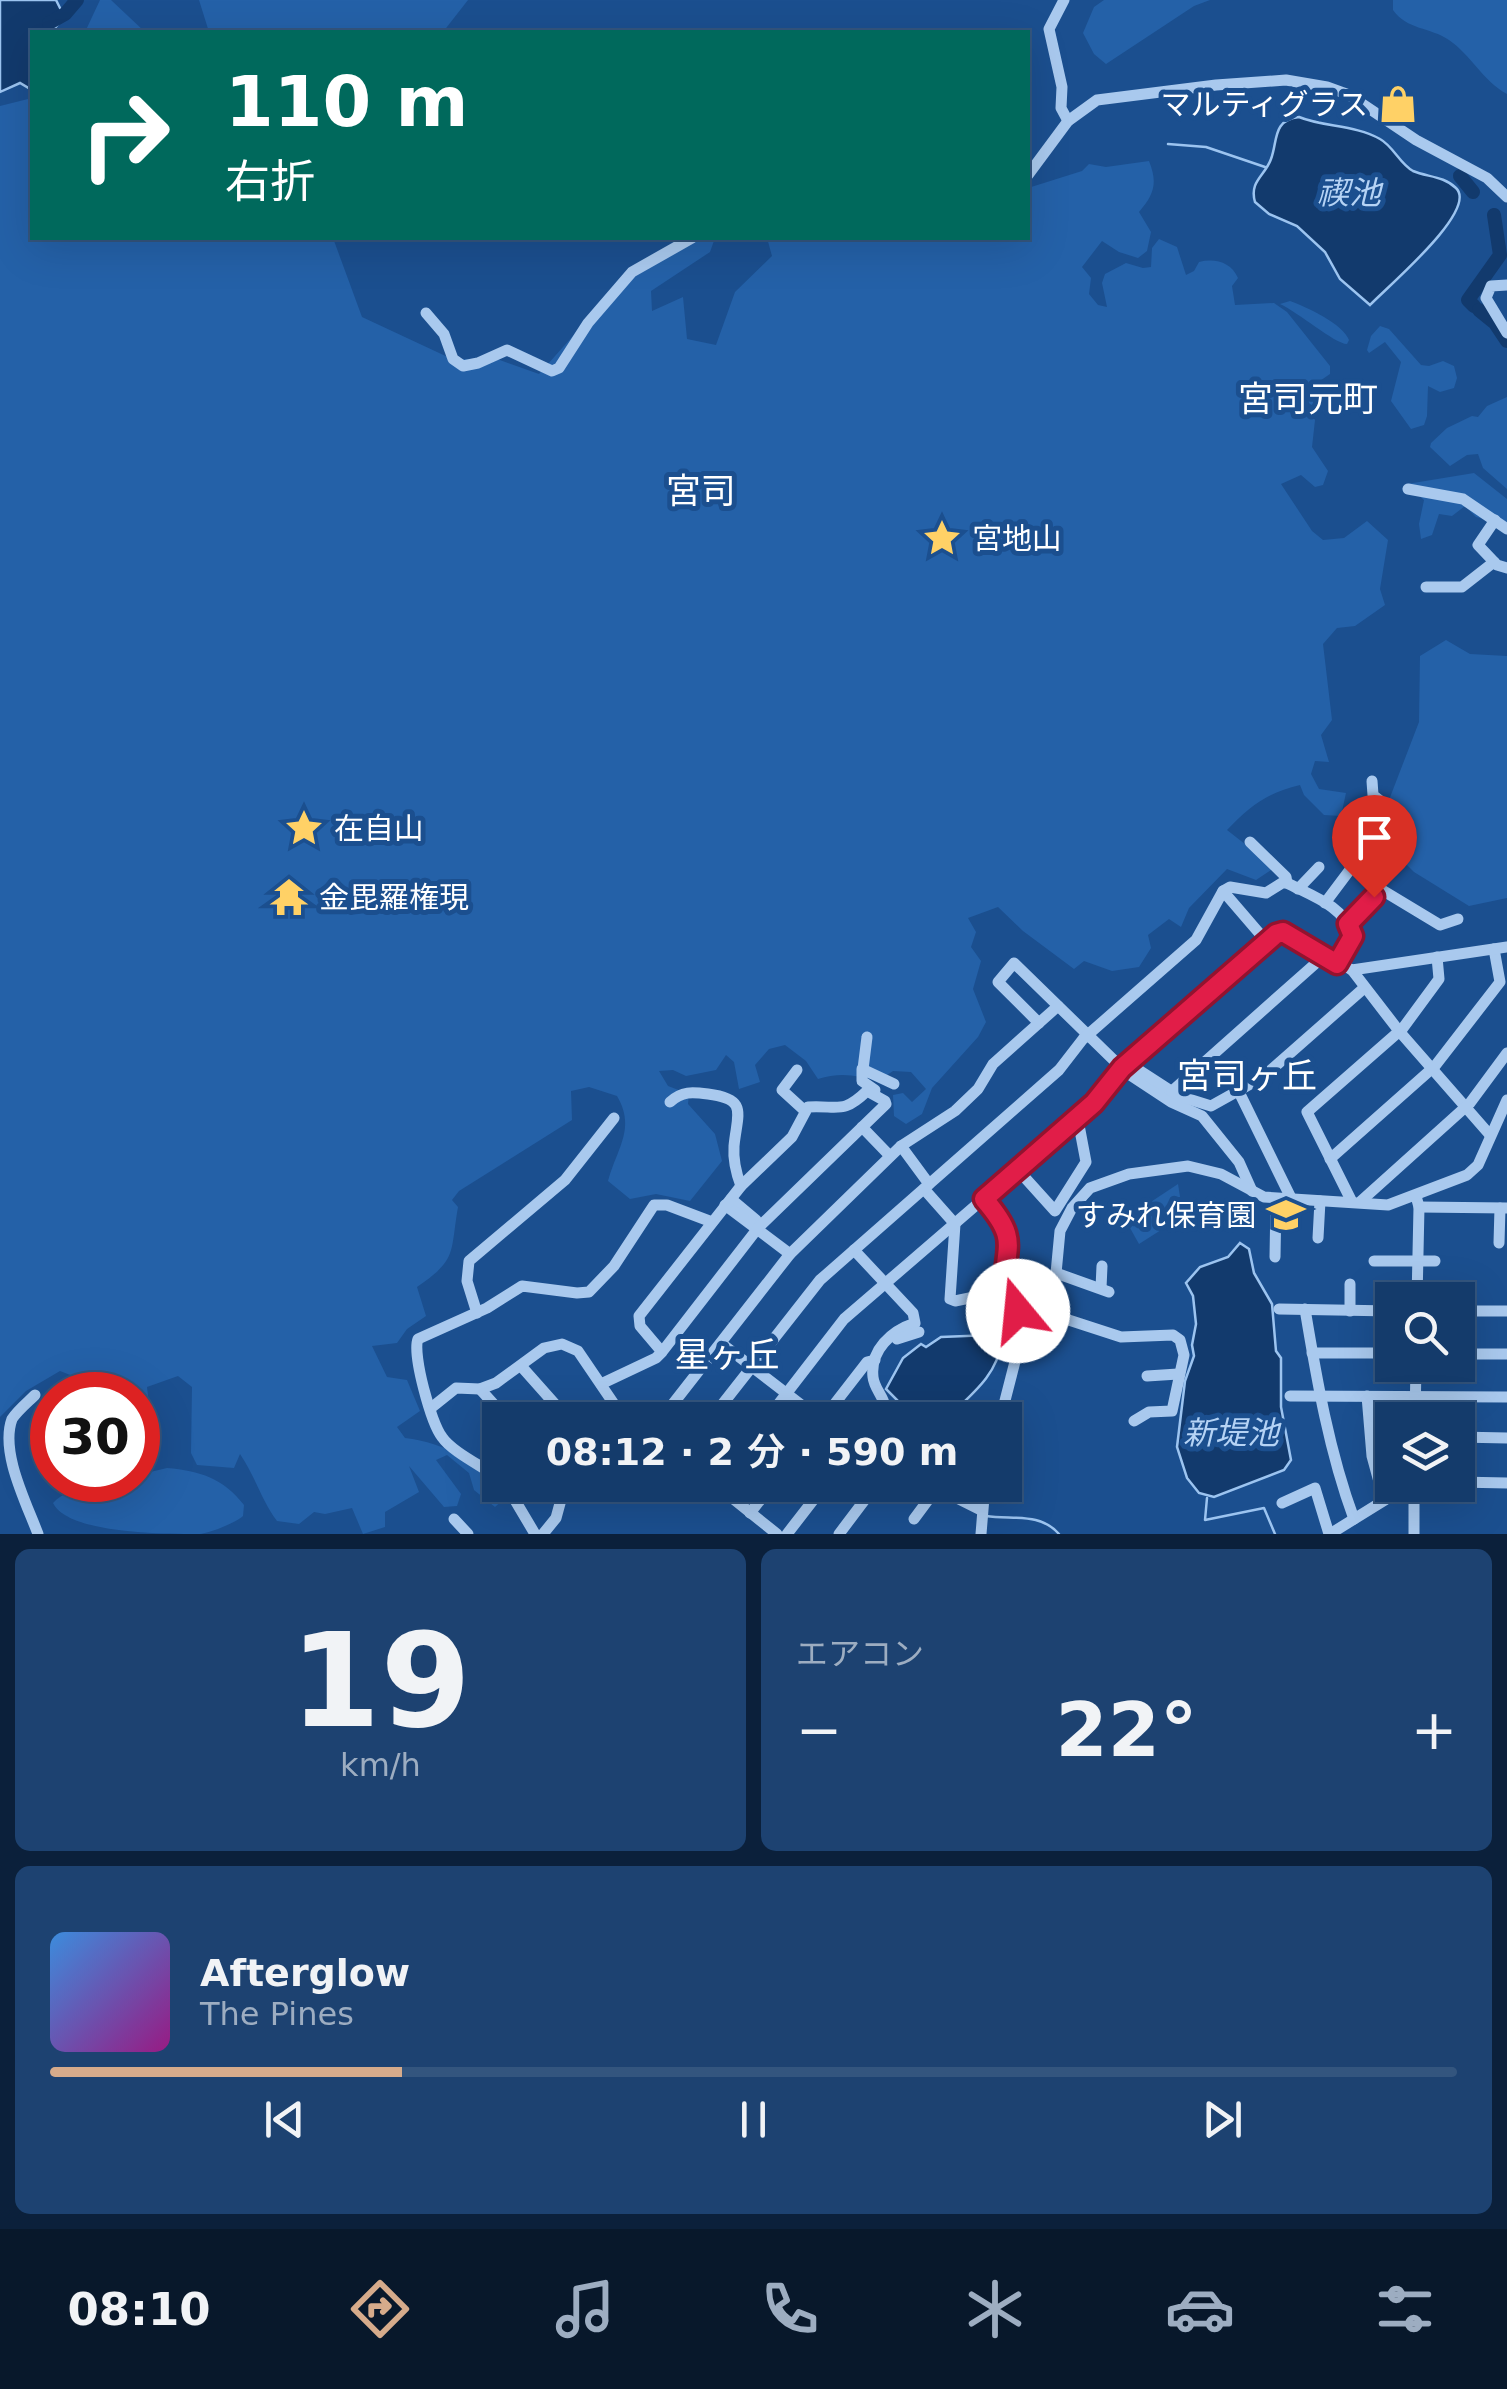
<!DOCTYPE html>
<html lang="ja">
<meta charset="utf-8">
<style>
:root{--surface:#143b6b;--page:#1d4271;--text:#f1f3f6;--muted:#9dadc1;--line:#33557e;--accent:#d6ab8b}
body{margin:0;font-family:"DejaVu Sans","Noto Sans JP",sans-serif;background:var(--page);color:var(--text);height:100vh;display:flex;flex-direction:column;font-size:38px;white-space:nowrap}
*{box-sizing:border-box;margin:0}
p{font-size:32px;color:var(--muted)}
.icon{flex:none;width:55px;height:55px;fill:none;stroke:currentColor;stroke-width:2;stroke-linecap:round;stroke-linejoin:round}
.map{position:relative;height:1534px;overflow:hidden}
.panel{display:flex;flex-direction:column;gap:15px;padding:15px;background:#0b203b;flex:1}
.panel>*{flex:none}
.guide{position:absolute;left:30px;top:30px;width:1000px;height:210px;border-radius:0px;box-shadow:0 10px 40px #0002,0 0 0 2px var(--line);background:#00695c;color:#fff;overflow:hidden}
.controls{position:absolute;left:1375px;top:1282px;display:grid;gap:20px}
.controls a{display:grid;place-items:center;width:100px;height:100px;border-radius:0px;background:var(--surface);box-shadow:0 10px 40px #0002,0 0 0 2px var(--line);font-size:50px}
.speed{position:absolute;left:30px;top:1372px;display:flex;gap:20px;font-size:50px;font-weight:700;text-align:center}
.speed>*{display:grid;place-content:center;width:130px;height:130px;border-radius:50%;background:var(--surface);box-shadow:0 10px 40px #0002,0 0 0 2px var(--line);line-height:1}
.speed .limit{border:15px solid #d22;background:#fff;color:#111}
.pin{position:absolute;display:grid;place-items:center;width:85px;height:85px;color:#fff;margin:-102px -42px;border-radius:50% 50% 50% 0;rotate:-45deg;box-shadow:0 0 10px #0007}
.pin .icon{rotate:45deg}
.me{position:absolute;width:110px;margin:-55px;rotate:343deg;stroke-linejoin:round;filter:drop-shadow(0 0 8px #0008)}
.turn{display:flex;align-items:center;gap:35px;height:210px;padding:0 30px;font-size:45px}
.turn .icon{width:130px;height:130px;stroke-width:2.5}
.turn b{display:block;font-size:70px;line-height:85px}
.big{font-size:75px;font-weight:600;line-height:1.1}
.panel .widget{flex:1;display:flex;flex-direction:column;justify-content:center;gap:15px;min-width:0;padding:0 35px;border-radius:15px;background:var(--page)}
.panel .dial{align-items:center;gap:0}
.dial b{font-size:130px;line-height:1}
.song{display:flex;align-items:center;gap:30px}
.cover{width:120px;height:120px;border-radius:15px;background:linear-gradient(135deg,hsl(210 70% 55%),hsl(310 70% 35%))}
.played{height:10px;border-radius:5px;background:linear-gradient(90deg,var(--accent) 25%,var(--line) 25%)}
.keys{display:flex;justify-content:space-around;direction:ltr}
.heat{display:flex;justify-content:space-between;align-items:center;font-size:55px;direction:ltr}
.panel .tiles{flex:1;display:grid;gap:15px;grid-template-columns:1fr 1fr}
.widget:last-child{grid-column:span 2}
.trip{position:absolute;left:482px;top:1402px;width:540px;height:100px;border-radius:0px;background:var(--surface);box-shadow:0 10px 40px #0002,0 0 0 2px var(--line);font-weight:600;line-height:100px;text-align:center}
.tab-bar{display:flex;height:160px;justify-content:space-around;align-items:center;background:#08182b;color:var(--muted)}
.tab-bar .icon{width:70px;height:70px}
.tab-bar .current{color:var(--accent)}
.tab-bar b{font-size:45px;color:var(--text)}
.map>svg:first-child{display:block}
.green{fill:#2461a8}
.water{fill:#123a6d;stroke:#9cc4f0;stroke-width:2.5}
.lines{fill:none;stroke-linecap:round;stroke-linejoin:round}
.stream{stroke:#9cc4f0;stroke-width:2.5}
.river{stroke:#123a6d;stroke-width:14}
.minor{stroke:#a9c9ee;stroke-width:11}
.route-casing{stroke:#92132f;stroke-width:25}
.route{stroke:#e11d48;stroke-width:18}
.labels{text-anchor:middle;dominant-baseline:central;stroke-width:10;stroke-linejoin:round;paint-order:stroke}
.poi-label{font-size:30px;fill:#fff;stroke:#1b4f8f;text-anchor:start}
.water-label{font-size:32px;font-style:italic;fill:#b5d3f5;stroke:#1b4f8f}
.quarter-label{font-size:35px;fill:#fff;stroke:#1b4f8f}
</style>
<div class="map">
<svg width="1507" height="1534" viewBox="0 0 1507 1534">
<rect width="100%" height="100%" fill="#1b4f8f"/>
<g class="green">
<polygon points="100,0 111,0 145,32 85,32"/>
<polygon points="199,0 468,0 443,32 209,32"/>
<polygon points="1104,0 1210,0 1194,6 1106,64 1094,54 1083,33 1094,7"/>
<path d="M1393,0H1507V94C1483,81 1471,55 1449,40C1430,27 1407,30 1393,10Z"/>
<path d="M32,98V238H333L362,317L452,359H497L539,374C580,329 652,238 715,238L710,252L651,291L652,311L683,297L687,339L716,345L735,292L772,256L767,238H1028V188L1082,171L1089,164L1106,167L1149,161C1158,183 1154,195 1139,212L1151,232L1147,251L1138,258L1119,252L1102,241L1082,267L1091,278L1089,294L1098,305L1107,307L1102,283L1105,274L1126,263L1143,268L1151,267L1152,248L1159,239L1177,247L1186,275L1194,271L1199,262C1215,258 1231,262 1238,278L1232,286L1235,305L1274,303L1287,312L1330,366V374L1314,385L1327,405L1325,412L1310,404L1291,383H1285L1280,393L1305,407L1315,420L1312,447L1328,471L1323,485L1315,487L1301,475L1281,484L1312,531L1323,540L1344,538L1367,521L1388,540L1380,589L1385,605L1355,626L1337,628L1323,644L1332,720L1321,735L1329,762L1315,761L1311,774L1319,789L1346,793L1341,816L1324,815L1304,795L1300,785C1266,793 1250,806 1227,830L1250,848L1271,870L1256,880L1227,869L1189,908L1181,927L1169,919L1148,935L1151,948L1139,967L1112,971L1084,961L1074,969L1023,931L998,907L968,918L976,932L971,947L981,961L973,989L986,1022L978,1037L932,1088L922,1114L906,1124L894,1116L893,1095L903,1093L912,1102L926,1089L911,1072L893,1071L878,1081C857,1075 839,1072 818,1079L806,1061L785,1045L769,1049L755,1065L760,1082L739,1089L734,1062L726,1055L716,1070L686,1076L673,1070L659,1071L668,1086L689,1094L688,1104L715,1134L722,1161L690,1201L656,1194L630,1199L608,1181C617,1148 636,1128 617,1096L589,1087L571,1091L572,1120L459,1191L452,1200L458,1207C450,1253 458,1259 417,1287L426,1316L407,1329L397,1343L372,1346L387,1377L407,1380L420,1411L397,1427L405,1438C445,1443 484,1462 504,1499L495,1507L474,1490L469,1473L447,1455L436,1460L461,1494L457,1506L444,1507L409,1466L419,1492L385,1512V1527L363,1534L352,1508L325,1514L314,1512L299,1524L277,1521C261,1499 255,1476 240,1454L234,1468L197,1465L191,1453L192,1387L178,1376L147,1387L149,1404L121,1386L118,1395H94L93,1384L60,1371L26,1391L0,1417V106Z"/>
<path d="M1290,301C1307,307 1343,324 1349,340L1347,344C1335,344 1298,312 1280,304Z"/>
<polygon points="1380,326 1389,329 1421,365 1429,366 1443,361 1454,366 1457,378 1454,388 1440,392 1428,386 1427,416 1424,425 1411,429 1391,401 1401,362 1385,342 1369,353 1367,350 1371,336"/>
<polygon points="1507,397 1507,489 1483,468 1478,454 1467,455 1450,466 1430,447 1431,443 1447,428 1472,416 1478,417 1487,406"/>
<polygon points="1474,473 1507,499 1507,525 1476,517 1465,506 1452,516 1439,514 1432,535 1421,539 1419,524 1424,500 1407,484"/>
<path d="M1446,640L1470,654L1507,656V898L1469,906L1414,872L1399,857L1377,854C1384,839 1396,835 1406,823L1389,800L1419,722L1420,656Z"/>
<polygon points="1178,1184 1183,1216 1139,1244 1125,1219"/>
<path d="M167,1468C200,1471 223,1478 244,1505L243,1516C235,1523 210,1533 200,1534C166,1534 68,1534 53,1503C71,1484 112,1480 138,1480V1475Z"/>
</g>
<g class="water">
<polygon points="0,0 56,0 64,16 55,28 56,32 32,32 32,90 20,83 0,92"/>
<path d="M1299,117C1323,127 1356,125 1380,139C1393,146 1400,164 1413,171C1427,177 1444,176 1456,188C1479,210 1387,287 1370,305L1340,279L1325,252L1297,226L1269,214L1255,202C1249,181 1265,176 1271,159C1278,141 1272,120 1299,117Z"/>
<polygon points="1240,1243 1249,1249 1254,1273 1272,1304 1276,1351 1281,1358 1281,1407 1291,1460 1284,1470 1214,1497 1199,1493 1187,1478 1177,1447 1185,1381 1194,1356 1192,1345 1196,1324 1193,1296 1186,1283 1200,1267 1228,1257"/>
<path d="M991,1335L1001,1342C998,1376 968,1397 945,1420H907L906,1409L886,1389L903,1358L921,1344L926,1347L941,1337Z"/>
</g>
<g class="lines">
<g class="stream">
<polyline points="1168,144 1206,147 1265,167"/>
<polyline points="1207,1498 1205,1520 1264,1508 1275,1534"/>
<path d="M986,1516C1012,1520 1040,1512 1059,1534"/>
</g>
<g class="river">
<polyline points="49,23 65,14 77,0"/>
<polyline points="1460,176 1473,192"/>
<polyline points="1474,306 1468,300 1500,255 1494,215"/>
<polyline points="1479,310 1495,323 1507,341"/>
</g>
<g class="minor">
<polyline points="1064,0 1049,29 1062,87 1061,108 1068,121"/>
<polyline points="1028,175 1068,121 1097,100 1216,85 1286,80 1327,87 1349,95 1416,140 1487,178 1507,197"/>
<polyline points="1507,285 1491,286 1486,298 1507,333"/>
<polyline points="426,313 444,334 453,359 463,366 478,363 507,350 552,371 559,368 588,323 632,272 692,238"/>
<polyline points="1408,489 1463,499 1507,529"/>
<polyline points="1495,520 1478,545 1497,565 1507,568"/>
<polyline points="1426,587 1462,587 1494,562"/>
<polyline points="1250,842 1286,877 1287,883"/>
<polyline points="1298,889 1319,867"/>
<polyline points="1223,891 1266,941"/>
<polyline points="1325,903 1364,851 1401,828 1398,815 1373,795 1372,781"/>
<polyline points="1348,924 1382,890 1440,925 1458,919"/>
<polyline points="1352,970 1399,1031 1490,1135"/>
<polyline points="1039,1023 998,982 1014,963 1127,1073 1171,1102 1202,1116 1239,1162 1252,1191"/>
<polyline points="1128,1063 1179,1096 1211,1106 1263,1077 1363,989"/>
<polyline points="863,1069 867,1037"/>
<polyline points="797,1070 782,1090 805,1111"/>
<polyline points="875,1090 862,1081 862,1069 894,1084"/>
<polyline points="1172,1091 1324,956"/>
<polyline points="1239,1092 1292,1200"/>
<path d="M670,1102C682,1091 692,1092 708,1094C749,1099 737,1114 734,1146C733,1160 736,1173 741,1186"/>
<polyline points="862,1127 890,1156"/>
<polyline points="901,1146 929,1184"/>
<polyline points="1330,1159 1435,1066 1500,982 1494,949"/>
<polyline points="1018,1170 1055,1211 1086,1162 1079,1125 1075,1120"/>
<polyline points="924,1189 955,1224 950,1299 955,1301 1003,1291"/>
<polyline points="1416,1196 1419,1207 1417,1300"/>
<polyline points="731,1199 756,1220 758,1228"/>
<polyline points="984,1199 1001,1219 1009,1235 1003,1291 1012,1307 1026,1313 1041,1311 1121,1337 1173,1335 1180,1340 1184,1355 1172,1411 1149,1412 1134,1421"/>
<polyline points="1361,1201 1470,1103 1507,1053"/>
<polyline points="1352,1202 1307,1112 1403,1028 1439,979 1437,957"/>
<polyline points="725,1205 790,1254"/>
<polyline points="1419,1207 1507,1208"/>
<polyline points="1318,1238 1320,1201"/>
<polyline points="1499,1243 1500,1208"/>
<path d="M854,1250L913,1313L915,1323C891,1331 870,1350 873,1377C874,1388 883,1396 885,1406L875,1420"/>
<polyline points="1275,1257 1276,1199"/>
<polyline points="1374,1261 1435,1261"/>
<polyline points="1056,1273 1109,1292"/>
<polyline points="1350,1284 1350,1311"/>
<polyline points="1101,1288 1102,1266"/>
<polyline points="1279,1309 1392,1311"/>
<path d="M1305,1309C1317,1381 1329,1451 1354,1519"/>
<polyline points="1458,1311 1507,1311"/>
<polyline points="1465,1311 1465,1286"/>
<polyline points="477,1313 467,1281 469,1261 565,1180 614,1118"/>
<polyline points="987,1332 1007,1329 1019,1346"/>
<polyline points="897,1339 919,1332"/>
<polyline points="721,1343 821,1420"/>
<polyline points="1312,1353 1392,1353"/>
<polyline points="1458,1354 1507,1354"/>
<polyline points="521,1366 569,1420"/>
<polyline points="1147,1376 1178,1374"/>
<path d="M601,1384L656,1358L662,1352L758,1228L886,1104L885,1101L867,1091C842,1115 838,1105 808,1107L792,1137L741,1186L639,1316L640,1326L662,1352"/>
<polyline points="480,1389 508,1420"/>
<path d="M35,1395C28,1402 18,1410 12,1419C0,1452 26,1502 38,1534"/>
<polyline points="1290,1396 1507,1397"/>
<polyline points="1367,1396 1372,1456 1384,1500"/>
<polyline points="431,1408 456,1388 480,1389 496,1383 544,1348 562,1344 578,1351 614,1404 633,1420"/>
<polyline points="640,1420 665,1414 790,1254 901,1146 955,1111 978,1089 993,1064 1058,1006"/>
<path d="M710,1420L820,1280L1059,1070L1083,1039L1196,940L1223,891L1230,887L1266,893L1282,883H1287C1312,896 1344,906 1353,935L1337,964"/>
<polyline points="766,1420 844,1319 1075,1120 1094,1103 1122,1068 1275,934 1283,932 1352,970 1507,947"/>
<polyline points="822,1420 867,1362 875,1360"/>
<polyline points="1000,1420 1019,1346 1044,1324 1053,1305 1060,1231 1072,1208 1090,1188 1129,1174 1188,1166 1221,1174 1264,1197 1388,1205 1467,1175 1478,1165 1507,1100"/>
<polyline points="1415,1420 1416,1365"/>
<polyline points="1458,1437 1507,1438"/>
<path d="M500,1479C484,1467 452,1452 442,1437C431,1423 412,1354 418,1339L487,1308L522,1286L577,1293L589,1292L614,1266L654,1205H667L712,1222"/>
<polyline points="1458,1482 1507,1483"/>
<polyline points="506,1485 535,1534"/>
<polyline points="716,1485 777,1534"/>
<polyline points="931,1485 981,1510"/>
<polyline points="1414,1485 1414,1534"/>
<polyline points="1282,1503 1315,1488 1329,1534"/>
<polyline points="750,1513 772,1485"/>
<polyline points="454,1519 468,1534"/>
<polyline points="914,1519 937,1488"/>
<polyline points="543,1534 556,1518 565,1485"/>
<polyline points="787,1534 825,1485"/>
<polyline points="839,1534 876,1485"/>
<polyline points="981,1534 985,1485"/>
<polyline points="1330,1534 1409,1485"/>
</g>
</g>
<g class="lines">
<g class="route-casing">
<path id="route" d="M1018,1311L1004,1296C1003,1245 1022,1243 984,1199L1094,1103L1122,1068L1276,934L1283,932L1337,964L1353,936L1348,924L1374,897"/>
</g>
<use href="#route" class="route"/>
</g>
<defs>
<g id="shop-bare" transform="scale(3)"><path d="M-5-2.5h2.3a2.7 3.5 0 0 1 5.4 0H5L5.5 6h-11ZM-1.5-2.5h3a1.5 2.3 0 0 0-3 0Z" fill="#ffd166" stroke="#1b4f8f" stroke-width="2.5" paint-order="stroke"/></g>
<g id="sight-bare" transform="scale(3)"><path d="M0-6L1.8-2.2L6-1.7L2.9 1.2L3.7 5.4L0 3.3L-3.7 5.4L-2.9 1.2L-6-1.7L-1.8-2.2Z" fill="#ffd166" stroke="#1b4f8f" stroke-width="2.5" paint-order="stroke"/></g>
<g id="temple-bare" transform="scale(3)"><path d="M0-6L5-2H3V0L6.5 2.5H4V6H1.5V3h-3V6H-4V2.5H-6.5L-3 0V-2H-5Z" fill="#ffd166" stroke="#1b4f8f" stroke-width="2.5" paint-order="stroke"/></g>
<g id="school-bare" transform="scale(3)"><path d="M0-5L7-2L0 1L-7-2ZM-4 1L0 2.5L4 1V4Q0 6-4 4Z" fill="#ffd166" stroke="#1b4f8f" stroke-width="2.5" paint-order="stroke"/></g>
</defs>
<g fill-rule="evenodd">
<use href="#shop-bare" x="1398" y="104"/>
<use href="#sight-bare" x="942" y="538"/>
<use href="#sight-bare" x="304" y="828"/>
<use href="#temple-bare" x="289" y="897"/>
<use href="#school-bare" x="1286" y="1215"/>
</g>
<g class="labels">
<g class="poi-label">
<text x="1368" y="104" text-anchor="end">マルティグラス</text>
<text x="972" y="538">宮地山</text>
<text x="334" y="828">在自山</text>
<text x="319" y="897">金毘羅権現</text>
<text x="1256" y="1215" text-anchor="end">すみれ保育園</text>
</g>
<g class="water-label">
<text x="1349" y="193">禊池</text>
<text x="1231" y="1433">新堤池</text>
</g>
<g class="quarter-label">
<text x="1308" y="399">宮司元町</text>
<text x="701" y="491">宮司</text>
<text x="1247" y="1076">宮司ヶ丘</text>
<text x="727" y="1355">星ヶ丘</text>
</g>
</g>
</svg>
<div class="controls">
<a><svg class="icon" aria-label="search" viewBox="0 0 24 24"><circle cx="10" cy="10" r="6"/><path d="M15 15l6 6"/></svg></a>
<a><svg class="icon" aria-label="layers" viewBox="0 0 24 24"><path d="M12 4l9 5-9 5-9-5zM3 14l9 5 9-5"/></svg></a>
</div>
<div class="speed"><div class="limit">30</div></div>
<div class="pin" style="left:1374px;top:897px;background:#d93025"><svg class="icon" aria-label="arrive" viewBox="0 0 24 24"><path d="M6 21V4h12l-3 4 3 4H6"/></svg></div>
<svg class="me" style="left:1018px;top:1311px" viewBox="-20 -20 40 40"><circle r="19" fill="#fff"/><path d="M0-13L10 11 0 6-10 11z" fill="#e11d48"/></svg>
<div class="trip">08:12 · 2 分 · 590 m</div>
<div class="guide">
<div class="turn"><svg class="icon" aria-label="right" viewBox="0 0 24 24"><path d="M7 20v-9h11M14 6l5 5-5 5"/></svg><div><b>110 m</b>右折</div></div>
</div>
</div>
<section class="panel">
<div class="tiles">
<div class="widget dial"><b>19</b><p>km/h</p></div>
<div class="widget"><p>エアコン</p>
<div class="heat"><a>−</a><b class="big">22°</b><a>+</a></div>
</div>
<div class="widget">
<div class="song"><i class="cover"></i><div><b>Afterglow</b><p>The Pines</p></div></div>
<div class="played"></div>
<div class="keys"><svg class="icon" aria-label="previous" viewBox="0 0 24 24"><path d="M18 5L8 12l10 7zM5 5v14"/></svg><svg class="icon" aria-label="pause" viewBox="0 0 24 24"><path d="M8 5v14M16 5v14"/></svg><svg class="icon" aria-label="next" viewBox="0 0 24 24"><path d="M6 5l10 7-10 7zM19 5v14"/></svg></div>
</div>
</div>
</section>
<nav class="tab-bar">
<b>08:10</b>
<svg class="icon current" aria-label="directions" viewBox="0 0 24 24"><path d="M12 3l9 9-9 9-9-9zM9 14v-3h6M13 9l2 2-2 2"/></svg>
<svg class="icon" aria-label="music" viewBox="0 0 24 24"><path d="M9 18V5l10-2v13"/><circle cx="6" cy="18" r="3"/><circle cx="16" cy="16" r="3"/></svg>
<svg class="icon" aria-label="phone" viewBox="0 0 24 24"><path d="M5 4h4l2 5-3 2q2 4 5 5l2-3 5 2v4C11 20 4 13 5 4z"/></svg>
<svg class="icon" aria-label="climate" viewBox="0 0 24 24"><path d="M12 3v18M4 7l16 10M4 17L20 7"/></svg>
<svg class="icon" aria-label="car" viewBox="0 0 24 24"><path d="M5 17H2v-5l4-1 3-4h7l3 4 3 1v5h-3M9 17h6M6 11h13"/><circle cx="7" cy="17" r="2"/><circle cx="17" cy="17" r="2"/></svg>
<svg class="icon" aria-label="filters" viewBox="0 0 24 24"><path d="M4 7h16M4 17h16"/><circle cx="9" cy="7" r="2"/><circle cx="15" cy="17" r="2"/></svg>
</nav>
